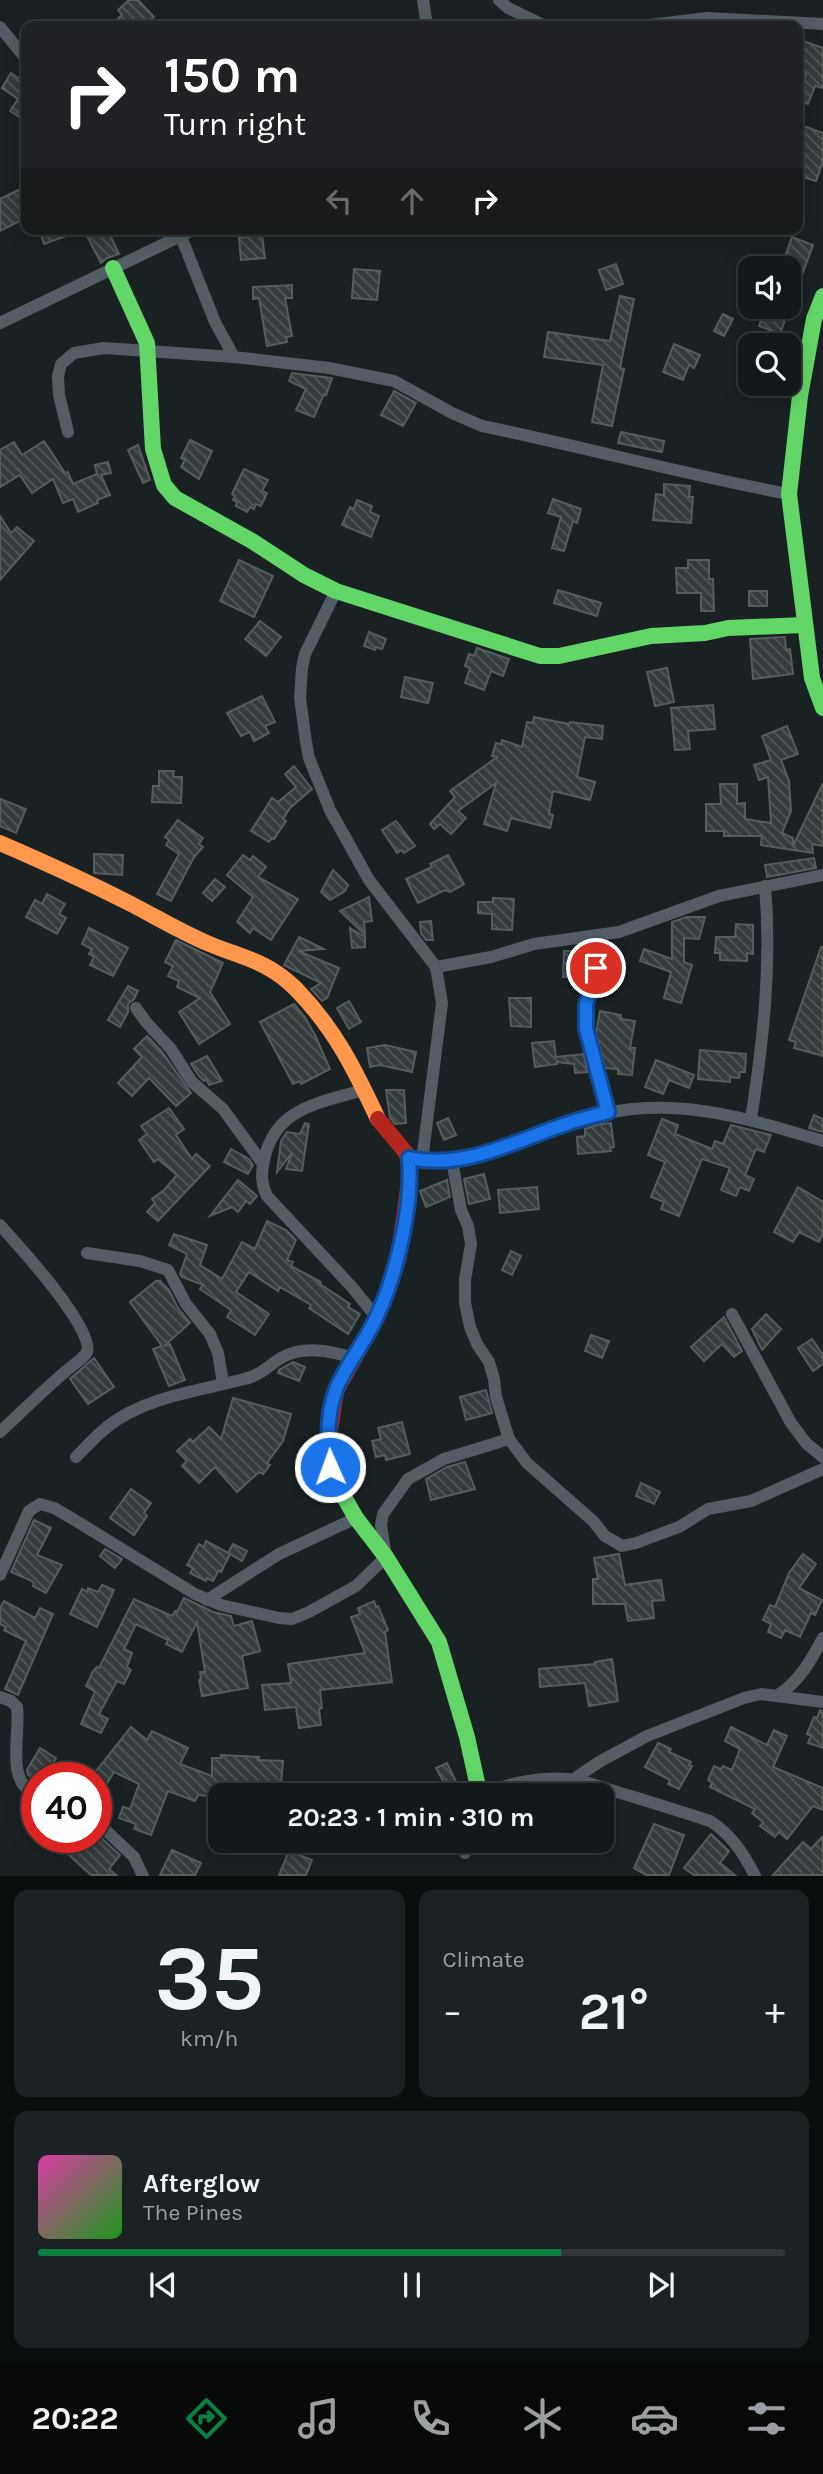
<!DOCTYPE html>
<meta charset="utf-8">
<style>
:root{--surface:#13191a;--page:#1c2223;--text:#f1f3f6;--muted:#9da0a2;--line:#323839;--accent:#0b8043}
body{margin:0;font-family:Karla,sans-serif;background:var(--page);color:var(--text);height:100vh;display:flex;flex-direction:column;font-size:26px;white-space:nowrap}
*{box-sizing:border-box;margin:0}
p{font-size:23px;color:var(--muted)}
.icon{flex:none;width:38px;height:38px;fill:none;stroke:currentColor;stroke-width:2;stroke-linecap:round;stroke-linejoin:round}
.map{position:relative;height:1876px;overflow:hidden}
.side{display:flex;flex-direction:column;gap:14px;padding:14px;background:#0a0e0e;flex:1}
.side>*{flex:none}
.banner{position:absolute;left:21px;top:21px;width:782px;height:214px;border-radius:14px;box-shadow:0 4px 18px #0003,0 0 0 2px var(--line);background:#202124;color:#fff;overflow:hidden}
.controls{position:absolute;left:738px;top:256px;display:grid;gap:14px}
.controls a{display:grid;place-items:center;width:63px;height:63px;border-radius:14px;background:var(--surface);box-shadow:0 4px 18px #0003,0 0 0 2px var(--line);font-size:35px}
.speed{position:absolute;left:21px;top:1762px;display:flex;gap:14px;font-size:35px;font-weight:700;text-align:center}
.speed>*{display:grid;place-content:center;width:91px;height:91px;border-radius:50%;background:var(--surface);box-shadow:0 4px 18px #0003,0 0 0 2px var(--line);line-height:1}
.speed .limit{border:10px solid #d22;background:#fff;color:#111}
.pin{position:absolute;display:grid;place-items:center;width:60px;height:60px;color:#fff;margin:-30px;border:4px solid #fff;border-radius:50%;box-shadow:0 2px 7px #0007}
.me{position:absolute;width:77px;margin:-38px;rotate:358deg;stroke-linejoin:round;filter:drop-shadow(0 0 5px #0008)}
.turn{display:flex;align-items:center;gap:24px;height:147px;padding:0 28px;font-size:32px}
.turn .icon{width:91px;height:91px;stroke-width:2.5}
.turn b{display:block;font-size:49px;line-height:60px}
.lanes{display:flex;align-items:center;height:66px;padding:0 28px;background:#0003;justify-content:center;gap:35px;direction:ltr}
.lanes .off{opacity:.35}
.big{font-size:52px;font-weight:700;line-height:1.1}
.side .tile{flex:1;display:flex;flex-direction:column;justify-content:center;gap:10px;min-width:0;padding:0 24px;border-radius:14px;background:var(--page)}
.side .dial{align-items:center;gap:0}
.dial b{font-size:91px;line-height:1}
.song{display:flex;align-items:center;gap:21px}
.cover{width:84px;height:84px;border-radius:10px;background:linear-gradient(135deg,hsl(320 70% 55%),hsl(120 70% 35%))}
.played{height:7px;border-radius:4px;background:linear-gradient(90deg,var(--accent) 70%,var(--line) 70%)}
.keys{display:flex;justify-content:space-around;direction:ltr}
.heat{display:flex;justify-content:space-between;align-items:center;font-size:38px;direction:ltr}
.side .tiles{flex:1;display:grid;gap:14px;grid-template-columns:1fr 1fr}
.tile:last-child{grid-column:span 2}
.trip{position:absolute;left:208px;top:1783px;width:406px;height:70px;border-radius:14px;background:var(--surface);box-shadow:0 4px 18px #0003,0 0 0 2px var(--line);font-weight:700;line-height:70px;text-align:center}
.tab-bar{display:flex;height:112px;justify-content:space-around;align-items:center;background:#080a0a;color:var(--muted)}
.tab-bar .icon{width:49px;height:49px}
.tab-bar .current{color:var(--accent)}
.tab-bar b{font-size:32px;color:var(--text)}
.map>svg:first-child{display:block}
.building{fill:url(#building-back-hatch);stroke:#575d5d;stroke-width:2}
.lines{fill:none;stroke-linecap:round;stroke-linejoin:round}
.street{stroke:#545d65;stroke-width:12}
.fast{stroke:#63d668;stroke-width:16}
.slow{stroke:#ff974d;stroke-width:16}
.jam{stroke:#b3261e;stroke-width:16}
.route-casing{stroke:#114b97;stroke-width:18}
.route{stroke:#1a73e8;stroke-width:12}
</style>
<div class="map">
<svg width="823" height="1876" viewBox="0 0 823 1876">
<defs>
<pattern id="building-back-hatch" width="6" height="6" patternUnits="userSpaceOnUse" patternTransform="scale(1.75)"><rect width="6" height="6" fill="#343b3c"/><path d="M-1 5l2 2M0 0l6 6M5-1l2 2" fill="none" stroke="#515858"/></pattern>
</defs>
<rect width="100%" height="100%" fill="#192123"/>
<g class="building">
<polygon points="129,0 138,0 154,17 144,26 125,26 118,19 122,15 118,10"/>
<polygon points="798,39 823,48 823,88 815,86 808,104 798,100 806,74 798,71"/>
<polygon points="11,73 26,83 26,121 10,111 18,99 2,88"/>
<polygon points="798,124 823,133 823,161 816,181 799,176 803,164 798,163"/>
<polygon points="26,186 26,218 0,231 0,199"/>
<polygon points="39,229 80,229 80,231 44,244"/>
<polygon points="101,229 107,229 119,254 107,258 101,263 87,236"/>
<polygon points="262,235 265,258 241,260 239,238"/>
<polygon points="792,237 813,245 791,305 789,268 781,268"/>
<polygon points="616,264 623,284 606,290 599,270"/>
<polygon points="354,269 380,271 377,300 352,298"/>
<polygon points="740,275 751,277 751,295 737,293"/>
<polygon points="292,285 292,298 285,298 292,336 286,337 287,342 267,346 259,298 253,299 253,287"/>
<polygon points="620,296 634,299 620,368 624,369 612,426 592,422 603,365 544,357 548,332 610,341"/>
<polygon points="766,306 790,306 780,334 759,326"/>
<polygon points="723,314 733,319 724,336 714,331"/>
<polygon points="674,344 700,355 694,368 689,365 683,380 663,372"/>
<polygon points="292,373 332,378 326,395 324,394 314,417 296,410 306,389 289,381"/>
<polygon points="394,391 416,403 403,426 381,415"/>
<polygon points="621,432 664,441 662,452 618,443"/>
<polygon points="190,440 212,451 199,479 181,467 185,460 181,458"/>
<polygon points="44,441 65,473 68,472 73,484 97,474 95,465 108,462 111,473 101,475 110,495 97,500 98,503 78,512 73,499 63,503 53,479 32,493 20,475 0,487 0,450 14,442 22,455"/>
<polygon points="138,445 150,480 143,483 128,450"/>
<polygon points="244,469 268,480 262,491 267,493 261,506 256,504 254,509 250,507 247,512 236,506 237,502 233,500 235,496 232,494"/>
<polygon points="664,484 690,486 689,497 693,497 691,523 653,520 656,494 664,495"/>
<polygon points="553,499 581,509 577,523 573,521 564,551 552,548 561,517 548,513"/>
<polygon points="357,500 372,506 370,512 379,516 371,537 342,525 350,507 354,509"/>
<polygon points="0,516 11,533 17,527 34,541 0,580"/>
<polygon points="239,560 273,576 254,617 220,601"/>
<polygon points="688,560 709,560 709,579 713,579 714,611 701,611 701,593 677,593 676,568 688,568"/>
<polygon points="558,590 601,603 597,616 554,603"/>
<rect x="749" y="591" width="18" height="15"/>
<polygon points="260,621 281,637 266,656 245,639"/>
<polygon points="369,632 386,639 382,649 376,647 375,650 364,646"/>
<polygon points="785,637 786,650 790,649 793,674 753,679 750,639"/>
<polygon points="477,648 509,659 503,676 491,671 484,690 465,683 470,668 465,666 469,654 474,656"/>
<polygon points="667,668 674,702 655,706 647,672"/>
<polygon points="405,677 433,683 428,703 401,697"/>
<polygon points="262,696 275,722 265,726 269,733 254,741 250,732 241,736 227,713"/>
<polygon points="713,705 715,729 688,731 690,749 675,750 671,708"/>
<polygon points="534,717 569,724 570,722 603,726 602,739 585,737 577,777 595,782 590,800 553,791 549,814 553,815 550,828 511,818 507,831 484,824 496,783 458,811 466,818 451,834 440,824 434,829 430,824 455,797 450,791 497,757 492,756 496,743 501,744 502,740 522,747 527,722 533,723"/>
<polygon points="787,726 798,754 781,760 789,781 791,811 782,833 793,838 793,846 823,783 823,846 812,844 813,853 761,845 762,836 724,836 724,831 706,831 706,804 721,804 720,784 737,784 737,804 745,803 745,819 771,823 768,777 759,780 754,765 771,760 762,736"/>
<polygon points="294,766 312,789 290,808 283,819 286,821 274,839 272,838 269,842 251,831 272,798 278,802 296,787 285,774"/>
<polygon points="159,771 174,771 173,777 182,777 181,803 152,802 153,786 159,786"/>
<polygon points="0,799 26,809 16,833 0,826"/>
<polygon points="178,820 203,838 199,844 203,847 194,857 171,901 157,894 179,854 166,845 169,840 165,837"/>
<polygon points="396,821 415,846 404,853 402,850 397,853 382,830"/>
<polygon points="94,854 123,855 122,875 94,873"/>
<polygon points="243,855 250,860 253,856 266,867 258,877 298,899 271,940 253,928 250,933 237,922 253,897 227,875"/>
<polygon points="448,855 464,884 450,892 445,890 418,903 406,879 432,867 430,864"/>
<polygon points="814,858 816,868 767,877 765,865"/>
<polygon points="333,870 348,885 345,891 330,900 321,892"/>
<polygon points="215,879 225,887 212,901 203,893"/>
<polygon points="47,894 65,904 59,914 66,918 57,934 26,917 35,900 42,904"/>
<polygon points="369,897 372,921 364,922 365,935 340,911"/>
<polygon points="493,898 514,899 512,930 492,929 492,914 478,913 478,902 493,902"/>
<polygon points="687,917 705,917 699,939 684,938 684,962 692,965 681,1003 664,998 671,972 640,961 644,949 672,959 672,922"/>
<polygon points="431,921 433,940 426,940 421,933 420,922"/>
<polygon points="736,924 753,925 753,954 747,953 747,961 720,960 720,953 715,953 716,937 735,937"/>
<polygon points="89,928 128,948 113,976 90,965 94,957 89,954 92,949 82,944"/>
<polygon points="350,928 365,937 365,947 352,948"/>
<polygon points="299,937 324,949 298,951 339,968 327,998 322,1001 311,989 321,983 284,965"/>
<polygon points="176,940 223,963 210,992 230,1024 199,1044 179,1012 200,998 177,987 179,981 168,976 173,966 165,962"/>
<polygon points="821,947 823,947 823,1056 794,1048 796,1042 789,1040"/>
<polygon points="564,951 586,952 584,977 563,977"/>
<polygon points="128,986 138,991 134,999 128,1004 128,1012 120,1027 108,1020"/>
<polygon points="509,998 531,998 531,1027 511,1026"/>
<polygon points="349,1001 361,1022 349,1029 337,1008"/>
<polygon points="294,1004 304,1016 315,1035 330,1069 301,1084 300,1081 293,1084 260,1022"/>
<polygon points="600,1011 621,1015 621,1019 635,1021 630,1048 635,1048 632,1075 618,1074 618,1069 605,1068 596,1033"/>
<polygon points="147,1036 162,1052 191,1093 176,1106 149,1078 132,1096 118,1083 142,1057 134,1049"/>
<polygon points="554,1041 556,1057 584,1054 587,1072 575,1073 574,1064 557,1062 557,1064 535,1067 532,1043"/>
<polygon points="385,1045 416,1052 412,1072 380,1065 370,1067 367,1048"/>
<polygon points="700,1050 746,1054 745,1072 740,1072 739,1078 730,1077 730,1082 698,1079"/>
<polygon points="207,1056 222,1081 209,1085 206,1079 204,1081 199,1076 191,1064"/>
<polygon points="656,1060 694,1075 689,1088 669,1080 663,1094 645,1087"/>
<polygon points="386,1090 404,1090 406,1123 395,1124 390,1118"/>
<polygon points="169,1108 184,1129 176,1135 192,1159 196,1154 210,1166 158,1221 147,1212 155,1203 152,1199 164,1190 177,1175 158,1159 154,1162 139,1140 147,1134 141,1126"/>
<polygon points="814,1115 823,1119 823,1132 809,1128"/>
<polygon points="448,1118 456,1135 444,1140 437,1123"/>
<polygon points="662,1119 678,1125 675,1134 712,1149 715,1141 723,1144 731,1125 771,1135 764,1152 756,1149 745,1175 754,1179 749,1191 740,1187 736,1196 721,1190 730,1168 702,1159 679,1216 661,1209 664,1202 651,1197 665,1162 648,1155"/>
<polygon points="305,1123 309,1124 302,1171 286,1169 292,1153 277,1172 281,1141 287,1132 300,1134"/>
<polygon points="611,1123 614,1147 610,1148 611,1151 578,1154 577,1137 585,1136 585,1129 600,1124"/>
<polygon points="231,1149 249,1159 253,1165 248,1174 224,1162"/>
<polygon points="484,1174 490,1199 469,1204 464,1179"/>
<polygon points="238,1180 257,1196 250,1204 246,1201 238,1212 232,1207 210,1216"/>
<polygon points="447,1180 450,1197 426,1207 420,1191"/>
<polygon points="537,1187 539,1209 500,1213 498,1190"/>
<polygon points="798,1187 823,1202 823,1233 819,1242 799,1232 793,1242 774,1232"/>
<polygon points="267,1221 286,1230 296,1240 287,1260 293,1262 291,1266 321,1282 320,1284 350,1304 348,1307 360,1314 348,1334 309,1308 311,1305 280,1287 278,1291 249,1272 236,1292 269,1314 255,1335 227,1317 231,1310 200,1289 203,1285 182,1277 180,1274 187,1254 169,1245 174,1234 207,1245 200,1265 222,1279 242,1242 255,1249"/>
<polygon points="511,1251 521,1256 512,1275 502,1270"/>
<polygon points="156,1281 160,1281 169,1290 178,1308 190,1323 164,1346 170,1344 185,1380 169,1386 153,1349 162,1346 130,1302"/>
<polygon points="766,1314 781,1329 762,1350 752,1329"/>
<polygon points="724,1317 742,1351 734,1357 722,1344 704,1361 691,1347"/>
<polygon points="591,1335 609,1341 602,1358 585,1351"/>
<polygon points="812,1339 823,1355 823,1364 813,1371 798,1348"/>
<polygon points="94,1358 114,1387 88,1404 70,1379"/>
<polygon points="293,1362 305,1367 299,1381 278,1373 279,1370"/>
<polygon points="486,1390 492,1413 466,1420 460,1397"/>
<polygon points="233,1398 291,1414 283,1441 267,1463 270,1465 263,1474 259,1472 237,1492 215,1467 199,1483 182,1466 187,1461 177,1451 190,1439 193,1442 209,1427 221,1439"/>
<polygon points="402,1422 410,1454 386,1460 385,1455 376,1457 372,1441 381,1439 378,1428"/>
<polygon points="465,1462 475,1489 431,1500 426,1479 447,1467"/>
<polygon points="641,1483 660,1492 654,1504 636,1496"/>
<polygon points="131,1489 151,1503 144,1513 147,1516 134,1535 110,1518"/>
<polygon points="34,1520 51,1528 37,1555 62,1565 46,1593 33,1586 34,1583 30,1580 11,1572"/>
<polygon points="206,1541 228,1553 233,1544 247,1551 242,1561 230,1554 221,1572 219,1570 213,1581 207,1578 206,1581 190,1573 193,1568 187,1565 199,1544 204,1547"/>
<polygon points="105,1549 122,1559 115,1568 100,1556"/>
<polygon points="619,1554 625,1585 661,1580 664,1600 652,1601 654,1618 628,1621 625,1604 593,1604 593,1579 598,1579 594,1558"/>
<polygon points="803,1554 816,1564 799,1588 822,1600 815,1615 811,1613 800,1637 785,1630 781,1638 768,1632 771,1624 763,1620 770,1605 775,1607 789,1573"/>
<polygon points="102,1585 114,1590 97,1627 70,1614 82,1589 87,1592 88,1588 98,1592"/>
<polygon points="184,1598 213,1612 231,1616 234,1626 252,1621 260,1651 242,1656 248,1688 202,1696 199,1680 201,1679 200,1672 205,1672 197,1622 182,1652 166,1644 168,1640 136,1624 124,1649 132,1653 127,1667 131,1670 124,1684 117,1681 99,1714 108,1719 101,1733 81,1724 95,1692 86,1686 93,1671 97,1667 99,1668 134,1599 172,1616 175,1611 177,1612"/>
<polygon points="4,1601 35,1618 40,1608 53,1614 18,1695 5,1689 26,1641 4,1630 6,1627 0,1624 0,1608"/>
<polygon points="374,1601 376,1607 378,1606 388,1630 385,1632 392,1682 320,1690 322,1708 319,1709 321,1725 299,1728 296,1707 265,1710 262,1685 291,1683 288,1664 365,1653 351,1617 360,1614 358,1608"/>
<polygon points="612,1659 618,1701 589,1706 585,1683 540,1687 539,1669 595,1664 595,1662"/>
<polygon points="820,1710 823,1711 823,1748 808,1743 811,1736 807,1734 814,1717 817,1718"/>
<polygon points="131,1727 147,1740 152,1731 188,1748 180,1764 212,1776 212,1758 221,1758 221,1755 259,1757 258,1760 283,1761 280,1796 220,1797 198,1795 195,1801 168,1791 151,1835 134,1829 136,1824 119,1818 123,1807 130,1809 139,1784 114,1772 96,1802 96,1771"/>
<polygon points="731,1727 767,1745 774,1730 787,1736 773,1767 823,1788 823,1810 813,1806 787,1839 779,1832 775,1837 760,1826 763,1822 752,1813 755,1809 710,1787 712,1783 708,1780 714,1766 721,1769 723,1766 732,1770 740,1749 725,1741"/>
<polygon points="658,1743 671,1749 669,1752 691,1762 689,1765 692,1766 679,1789 668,1784 670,1780 645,1767"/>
<polygon points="40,1748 56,1758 49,1770 62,1778 33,1778 28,1775 27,1770"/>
<polygon points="447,1763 463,1796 451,1796 436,1768"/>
<polygon points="654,1824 684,1835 669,1875 646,1875 634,1868"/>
<polygon points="96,1833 120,1855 109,1869 116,1875 91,1875 50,1838 96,1838"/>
<polygon points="711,1834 729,1851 720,1863 735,1875 694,1875 684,1868"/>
<polygon points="823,1836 823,1875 773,1875 803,1842 811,1849"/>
<polygon points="172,1850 201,1863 195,1875 160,1875"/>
<polygon points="289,1851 312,1860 306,1875 279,1875"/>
</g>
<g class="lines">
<g class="street">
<polyline points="423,0 427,26"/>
<polyline points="499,0 508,8 545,26"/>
<polyline points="641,26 707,18 823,24"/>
<polyline points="0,27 26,59"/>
<path d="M178,229L215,322L234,357L329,368L394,381L452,413L482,426C585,447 686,475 789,494"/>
<polyline points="0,323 195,229"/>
<polyline points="68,432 59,395 58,376 61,364 74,353 104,348 234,357"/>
<polyline points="336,591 305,654 302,668 300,698 306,742 309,758 330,810 369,880 436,967 442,1003 422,1161"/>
<polyline points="597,935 596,968 586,1005 586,1028 608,1113"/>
<polyline points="436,967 491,957 534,944 619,932 719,896 823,875"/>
<polyline points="136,1008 146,1022 171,1049 192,1082 223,1109 263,1164"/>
<path d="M363,1090C320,1103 275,1107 264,1160C261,1174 261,1183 267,1196L352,1287L377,1318"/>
<path d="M751,1119C763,1042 772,964 765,886"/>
<path d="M416,1160C475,1172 548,1125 607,1113C682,1097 752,1120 823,1141"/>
<polyline points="452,1161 461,1210 468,1226 471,1244 465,1280 465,1303 470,1327 477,1344 489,1362 494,1379 496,1397 509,1439 527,1463 593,1521 605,1536 622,1546 636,1543 679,1527 708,1509 751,1501 823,1469"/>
<path d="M0,1225C18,1245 95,1329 87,1352C84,1358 77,1362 71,1367C46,1387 24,1410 0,1432"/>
<polyline points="87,1253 140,1261 168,1270 186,1304 210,1334 218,1353 223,1383"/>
<polyline points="732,1314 791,1423 806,1443 823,1457"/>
<path d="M76,1457C86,1447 96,1436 107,1427C144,1397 199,1391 244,1379C259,1376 268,1366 281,1358C303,1345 331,1351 354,1358"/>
<polyline points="0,1575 29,1511 40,1504 54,1508 73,1519 195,1594 221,1605 279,1618 292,1619 309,1612 356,1586 386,1557 381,1525 383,1514 408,1479 444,1459 509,1439"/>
<polyline points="207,1600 279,1554 356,1518"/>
<path d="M778,1695C800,1681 811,1660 823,1638"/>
<path d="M0,1697L11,1701L17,1707C21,1732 4,1785 37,1794"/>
<polyline points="574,1779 599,1762 647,1736 744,1698 761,1694 823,1702"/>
<path d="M486,1796C502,1781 554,1776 575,1780C589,1782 603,1788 617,1792C648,1801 679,1811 710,1821C731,1834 744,1854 755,1876"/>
<polyline points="96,1821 134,1857 143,1876"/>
<polyline points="465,1853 467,1841"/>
</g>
<g class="fast">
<polyline points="113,268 147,343 153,449 164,485 175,498 252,541 304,575 336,591 540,656 559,656 651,636 705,633 728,628 804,625"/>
<polyline points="823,296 814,319 800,396 789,494 812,678 823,708"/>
<polyline points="329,1438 330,1467 336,1483 356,1518 386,1557 439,1642 467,1737 480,1796"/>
</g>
<path class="slow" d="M0,843C44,862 88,882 131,904C156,917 181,932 207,943C242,958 267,960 296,989C335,1029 355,1070 378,1119"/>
<polyline class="jam" points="329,1438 336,1391 377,1318 398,1261 410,1174 407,1154 378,1119"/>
</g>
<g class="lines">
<g class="route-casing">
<path id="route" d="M330,1467C327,1441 327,1411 337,1387C348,1362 366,1341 377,1316C397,1273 413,1205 409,1158C464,1170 515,1141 566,1124C580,1119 594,1116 608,1112L586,1028V1005L596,968"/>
</g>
<use href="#route" class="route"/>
</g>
</svg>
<div class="controls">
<a><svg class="icon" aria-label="sound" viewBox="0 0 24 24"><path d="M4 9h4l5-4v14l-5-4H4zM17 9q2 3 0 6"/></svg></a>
<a><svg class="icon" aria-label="search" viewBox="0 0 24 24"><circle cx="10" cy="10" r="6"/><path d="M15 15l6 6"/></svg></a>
</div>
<div class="speed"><div class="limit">40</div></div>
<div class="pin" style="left:596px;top:968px;background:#d93025"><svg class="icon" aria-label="arrive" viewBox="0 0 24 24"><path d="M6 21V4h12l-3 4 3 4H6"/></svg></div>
<svg class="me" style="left:330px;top:1467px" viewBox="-20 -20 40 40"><circle r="17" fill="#1a73e8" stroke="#fff" stroke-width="3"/><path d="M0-11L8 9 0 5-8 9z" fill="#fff"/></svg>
<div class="trip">20:23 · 1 min · 310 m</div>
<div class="banner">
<div class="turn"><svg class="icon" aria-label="right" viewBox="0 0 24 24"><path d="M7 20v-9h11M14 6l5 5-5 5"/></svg><div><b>150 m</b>Turn right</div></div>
<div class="lanes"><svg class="icon off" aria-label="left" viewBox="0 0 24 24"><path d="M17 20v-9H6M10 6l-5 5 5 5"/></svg><svg class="icon off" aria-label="ahead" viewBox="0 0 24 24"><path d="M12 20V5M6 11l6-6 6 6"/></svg><svg class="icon" aria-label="right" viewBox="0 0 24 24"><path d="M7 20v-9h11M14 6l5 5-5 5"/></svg></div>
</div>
</div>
<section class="side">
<div class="tiles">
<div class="tile dial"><b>35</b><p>km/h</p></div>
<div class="tile"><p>Climate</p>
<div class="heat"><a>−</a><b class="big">21°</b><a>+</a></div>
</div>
<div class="tile">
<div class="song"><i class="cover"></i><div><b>Afterglow</b><p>The Pines</p></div></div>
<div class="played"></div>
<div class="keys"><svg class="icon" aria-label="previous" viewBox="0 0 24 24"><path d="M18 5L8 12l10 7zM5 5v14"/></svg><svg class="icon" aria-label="pause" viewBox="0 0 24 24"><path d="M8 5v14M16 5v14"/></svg><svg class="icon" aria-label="next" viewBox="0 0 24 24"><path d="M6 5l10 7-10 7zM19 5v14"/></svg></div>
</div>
</div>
</section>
<nav class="tab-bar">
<b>20:22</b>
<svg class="icon current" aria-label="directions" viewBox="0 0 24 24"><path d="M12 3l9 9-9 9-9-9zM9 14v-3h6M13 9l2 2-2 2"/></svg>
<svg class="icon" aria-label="music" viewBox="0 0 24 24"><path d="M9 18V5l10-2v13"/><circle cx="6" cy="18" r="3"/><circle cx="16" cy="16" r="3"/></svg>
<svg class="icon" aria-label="phone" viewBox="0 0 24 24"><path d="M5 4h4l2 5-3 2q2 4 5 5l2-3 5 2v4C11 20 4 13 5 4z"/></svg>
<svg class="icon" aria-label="climate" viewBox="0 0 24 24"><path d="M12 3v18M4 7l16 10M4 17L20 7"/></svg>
<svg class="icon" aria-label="car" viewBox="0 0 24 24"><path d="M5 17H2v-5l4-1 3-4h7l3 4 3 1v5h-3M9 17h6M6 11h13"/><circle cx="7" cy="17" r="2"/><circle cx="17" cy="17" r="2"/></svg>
<svg class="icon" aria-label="filters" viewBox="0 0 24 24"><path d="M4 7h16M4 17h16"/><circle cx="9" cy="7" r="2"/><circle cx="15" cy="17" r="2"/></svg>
</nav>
